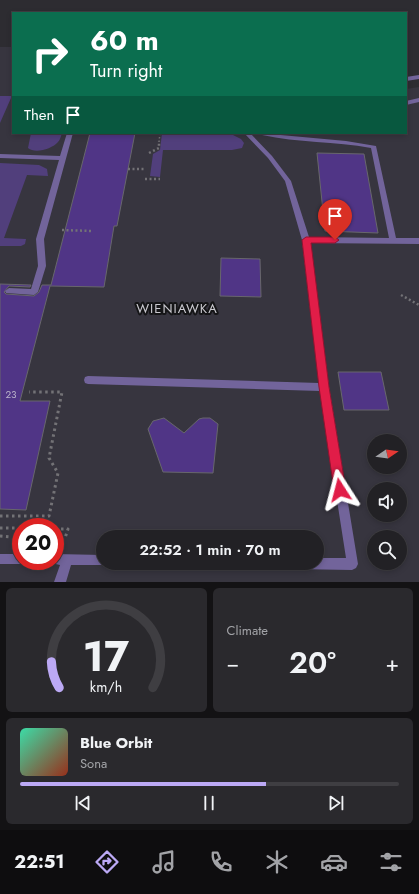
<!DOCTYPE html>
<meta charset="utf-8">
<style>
:root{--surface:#222125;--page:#2a292d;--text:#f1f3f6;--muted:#a2a3a7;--line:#3f3e42;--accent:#bca9f5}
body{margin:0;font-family:Jost,sans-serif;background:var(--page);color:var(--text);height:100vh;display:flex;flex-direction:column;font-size:15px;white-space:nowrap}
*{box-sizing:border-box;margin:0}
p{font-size:13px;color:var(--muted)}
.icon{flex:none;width:22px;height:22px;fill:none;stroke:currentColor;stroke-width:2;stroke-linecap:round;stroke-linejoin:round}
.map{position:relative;height:582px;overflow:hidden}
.side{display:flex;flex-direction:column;gap:6px;padding:6px;background:#131214;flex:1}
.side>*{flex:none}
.top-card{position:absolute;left:12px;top:12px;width:395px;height:122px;border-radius:0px;box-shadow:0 2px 6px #0003,0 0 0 1px var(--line);background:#0b6e4f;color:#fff;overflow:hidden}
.needle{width:26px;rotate:77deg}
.fabs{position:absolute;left:367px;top:434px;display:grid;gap:8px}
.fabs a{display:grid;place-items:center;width:40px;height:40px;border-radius:50%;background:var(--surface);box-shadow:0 2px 6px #0003,0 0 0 1px var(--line);font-size:20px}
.speed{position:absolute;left:12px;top:518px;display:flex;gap:8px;font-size:20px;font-weight:700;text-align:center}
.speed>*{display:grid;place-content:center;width:52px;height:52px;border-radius:50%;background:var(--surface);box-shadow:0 2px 6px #0003,0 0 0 1px var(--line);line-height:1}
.speed .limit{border:6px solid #d22;background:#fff;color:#111}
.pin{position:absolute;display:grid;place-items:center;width:34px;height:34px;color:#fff;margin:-41px -17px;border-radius:50% 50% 50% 0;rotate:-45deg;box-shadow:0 0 4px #0007}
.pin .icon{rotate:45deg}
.me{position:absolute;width:44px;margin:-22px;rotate:351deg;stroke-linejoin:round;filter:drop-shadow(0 0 3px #0008)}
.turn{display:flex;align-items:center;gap:14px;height:84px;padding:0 12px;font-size:18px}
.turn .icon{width:52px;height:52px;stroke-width:2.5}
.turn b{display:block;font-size:28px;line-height:34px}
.then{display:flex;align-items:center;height:38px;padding:0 12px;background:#0003;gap:8px;font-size:15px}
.big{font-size:30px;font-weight:600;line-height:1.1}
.side .tile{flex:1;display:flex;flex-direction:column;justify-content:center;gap:6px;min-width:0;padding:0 14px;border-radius:6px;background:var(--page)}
.side .dial{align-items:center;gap:0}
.dial svg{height:104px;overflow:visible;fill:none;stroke:var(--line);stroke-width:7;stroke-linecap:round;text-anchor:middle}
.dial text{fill:var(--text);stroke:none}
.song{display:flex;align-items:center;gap:12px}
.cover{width:48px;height:48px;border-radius:6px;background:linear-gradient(135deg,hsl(160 70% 55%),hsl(10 70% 35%))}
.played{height:4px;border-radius:2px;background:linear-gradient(90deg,var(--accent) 65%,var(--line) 65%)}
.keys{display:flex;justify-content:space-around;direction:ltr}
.heat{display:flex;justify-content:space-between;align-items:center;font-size:22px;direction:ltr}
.side .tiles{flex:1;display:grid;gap:6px;grid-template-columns:1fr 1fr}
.tile:last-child{grid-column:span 2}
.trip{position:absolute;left:96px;top:530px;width:228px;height:40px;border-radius:20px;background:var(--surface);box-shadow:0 2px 6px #0003,0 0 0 1px var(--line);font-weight:600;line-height:40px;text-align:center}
.tabs{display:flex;height:64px;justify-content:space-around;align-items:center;background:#0e0d0f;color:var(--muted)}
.tabs .icon{width:28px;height:28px}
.tabs .current{color:var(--accent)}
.tabs b{font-size:18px;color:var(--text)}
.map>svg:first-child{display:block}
.built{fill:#37353f;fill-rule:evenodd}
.green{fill:#513f7c}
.building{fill:#503586;stroke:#68676c}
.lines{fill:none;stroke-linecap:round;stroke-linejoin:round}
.path-far2{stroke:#737276;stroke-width:1.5;stroke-dasharray:1.5 2;stroke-linecap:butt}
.path-far1{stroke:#737276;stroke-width:2.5;stroke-dasharray:2 2.5;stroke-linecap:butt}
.path{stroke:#737276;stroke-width:3;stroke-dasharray:2.5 3.5;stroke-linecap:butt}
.lane{fill:#72649b;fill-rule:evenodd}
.route{fill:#e11d48;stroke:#92132f}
.labels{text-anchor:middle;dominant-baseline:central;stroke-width:4;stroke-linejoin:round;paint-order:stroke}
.number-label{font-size:10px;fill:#bab3ca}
.neighbourhood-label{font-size:13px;letter-spacing:1px;fill:#cac9cf;stroke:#151517}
</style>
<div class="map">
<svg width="419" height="582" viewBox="0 0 419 582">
<rect width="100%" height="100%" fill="#2d2c31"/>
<path class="built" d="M0,47H13V133H406V89L419,87V582H0ZM374,441H400V467H374ZM374,489H400V515H374ZM21,527H55V561H21ZM103,537H317V563H103ZM374,537H400V563H374Z"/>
<g class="green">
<polygon points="0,96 13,96 13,98 11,98 0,123"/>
<path d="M31,133H62C61,136 60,140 58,142C52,149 35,154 28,148Z"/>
<polygon points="162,133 229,133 241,139 244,143 242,148 232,150 163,150 160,177 150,176 153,154 160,150"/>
<polygon points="0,163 39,165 47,169 48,176 27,175 4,238 26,239 25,244 21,246 0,246"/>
</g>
<g class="building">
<polygon points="90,133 135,133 117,226 114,226 104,287 50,286 20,401 50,401 26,510 0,509 0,284 31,285 30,287 9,286 4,292 6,294 34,296 39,292 42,285 51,285"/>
<polygon points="317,153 364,154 378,233 325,231"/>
<polygon points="221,258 260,259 261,297 220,296"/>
<polygon points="338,372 381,372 389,410 344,410"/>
<polygon points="164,418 184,433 199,419 203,418 210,418 218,424 213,473 163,472 148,429 153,421"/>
</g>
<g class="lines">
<polyline class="path-far2" points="159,142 160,133"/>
<g class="path-far1">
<polyline points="149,153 159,148 159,141"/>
<polyline points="128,169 146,169"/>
<polyline points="145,179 160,179"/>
<polyline points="62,230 91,231"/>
<polyline points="401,295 419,305"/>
</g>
<g class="path">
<polyline points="0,516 49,516 58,473 49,458 62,392 29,392"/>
<polyline points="0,528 21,528"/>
<polyline points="55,529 68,529 65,538"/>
<polyline points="0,536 11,537"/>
</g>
<g class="lane">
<polygon points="419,75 419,79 406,81 406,77"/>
<polygon points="419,98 419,102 406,105 406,101"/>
<polygon points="67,133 73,133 44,239 46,266 38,292 34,295 6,293 5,291 9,288 31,289 38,266 36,239 59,160 0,158 0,154 60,156"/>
<path d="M244,133H250L272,156L291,181L309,237L389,238L371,148C335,141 298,143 262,135L259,133L346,141L376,146L396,238H419V244L310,243L329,387L358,564L356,568L352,570L293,569L289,567L287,563H317V558H346L320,391L88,384L85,383L84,380L85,377L88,376L319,383L302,240L285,181L268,158Z"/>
<polygon points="0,554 21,554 21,561 26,561 25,563 21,564 0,564"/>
<polygon points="55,554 103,555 103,563 107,563 103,565 71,565 66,582 54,582 60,565 51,563 50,561 55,561"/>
</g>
</g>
<polygon class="route" points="306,237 335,237 339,240 335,243 311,243 329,387 346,490 344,494 340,496 336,494 334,490 319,387 302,240"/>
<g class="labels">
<g class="number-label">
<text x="11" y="394">23</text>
</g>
<g class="neighbourhood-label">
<text x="177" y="308">WIENIAWKA</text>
</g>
</g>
</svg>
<div class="fabs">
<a><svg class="needle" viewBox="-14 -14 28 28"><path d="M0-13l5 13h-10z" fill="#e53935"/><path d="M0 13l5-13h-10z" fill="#a2a3a7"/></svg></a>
<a><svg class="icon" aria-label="sound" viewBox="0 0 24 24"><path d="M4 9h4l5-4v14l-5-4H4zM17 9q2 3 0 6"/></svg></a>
<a><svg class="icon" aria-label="search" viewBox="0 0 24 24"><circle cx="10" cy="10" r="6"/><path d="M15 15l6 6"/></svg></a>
</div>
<div class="speed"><div class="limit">20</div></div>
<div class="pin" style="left:335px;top:240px;background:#d93025"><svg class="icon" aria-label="arrive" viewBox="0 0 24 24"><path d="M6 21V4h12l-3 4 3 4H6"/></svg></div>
<svg class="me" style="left:340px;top:490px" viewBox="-20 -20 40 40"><path d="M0-17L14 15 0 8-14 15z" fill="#e11d48" stroke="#fff" stroke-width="4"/></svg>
<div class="trip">22:52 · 1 min · 70 m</div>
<div class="top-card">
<div class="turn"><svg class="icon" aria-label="right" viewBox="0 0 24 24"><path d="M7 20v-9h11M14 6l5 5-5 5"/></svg><div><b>60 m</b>Turn right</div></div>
<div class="then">Then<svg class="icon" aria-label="arrive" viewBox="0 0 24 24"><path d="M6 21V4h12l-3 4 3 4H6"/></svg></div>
</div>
</div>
<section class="side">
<div class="tiles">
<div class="tile dial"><svg viewBox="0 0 100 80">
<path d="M14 69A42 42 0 1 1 86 69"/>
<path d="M14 69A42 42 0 0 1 8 49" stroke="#bca9f5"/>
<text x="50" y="56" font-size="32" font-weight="700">17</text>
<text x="50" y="72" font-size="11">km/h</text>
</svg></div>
<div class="tile"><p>Climate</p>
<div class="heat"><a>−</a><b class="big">20°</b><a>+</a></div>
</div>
<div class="tile">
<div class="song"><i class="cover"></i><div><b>Blue Orbit</b><p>Sona</p></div></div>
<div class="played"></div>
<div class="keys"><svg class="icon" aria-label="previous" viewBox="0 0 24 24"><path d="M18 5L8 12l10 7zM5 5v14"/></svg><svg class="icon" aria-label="pause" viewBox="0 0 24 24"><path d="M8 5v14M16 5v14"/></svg><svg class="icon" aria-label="next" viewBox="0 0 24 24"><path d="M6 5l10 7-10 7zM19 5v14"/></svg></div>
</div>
</div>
</section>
<nav class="tabs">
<b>22:51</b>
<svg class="icon current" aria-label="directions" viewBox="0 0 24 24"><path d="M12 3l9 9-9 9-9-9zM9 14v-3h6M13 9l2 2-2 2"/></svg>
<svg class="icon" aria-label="music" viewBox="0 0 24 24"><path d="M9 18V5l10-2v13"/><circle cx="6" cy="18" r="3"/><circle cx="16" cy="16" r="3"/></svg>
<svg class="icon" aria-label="phone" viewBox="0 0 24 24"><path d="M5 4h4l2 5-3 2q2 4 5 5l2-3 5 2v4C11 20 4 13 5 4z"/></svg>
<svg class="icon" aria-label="climate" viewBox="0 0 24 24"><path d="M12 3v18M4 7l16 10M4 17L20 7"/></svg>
<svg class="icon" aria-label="car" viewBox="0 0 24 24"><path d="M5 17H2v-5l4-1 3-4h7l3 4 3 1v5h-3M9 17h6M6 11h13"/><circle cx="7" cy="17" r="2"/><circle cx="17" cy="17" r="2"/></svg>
<svg class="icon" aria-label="filters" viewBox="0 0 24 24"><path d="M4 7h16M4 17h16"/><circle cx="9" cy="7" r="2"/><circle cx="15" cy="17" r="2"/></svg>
</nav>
